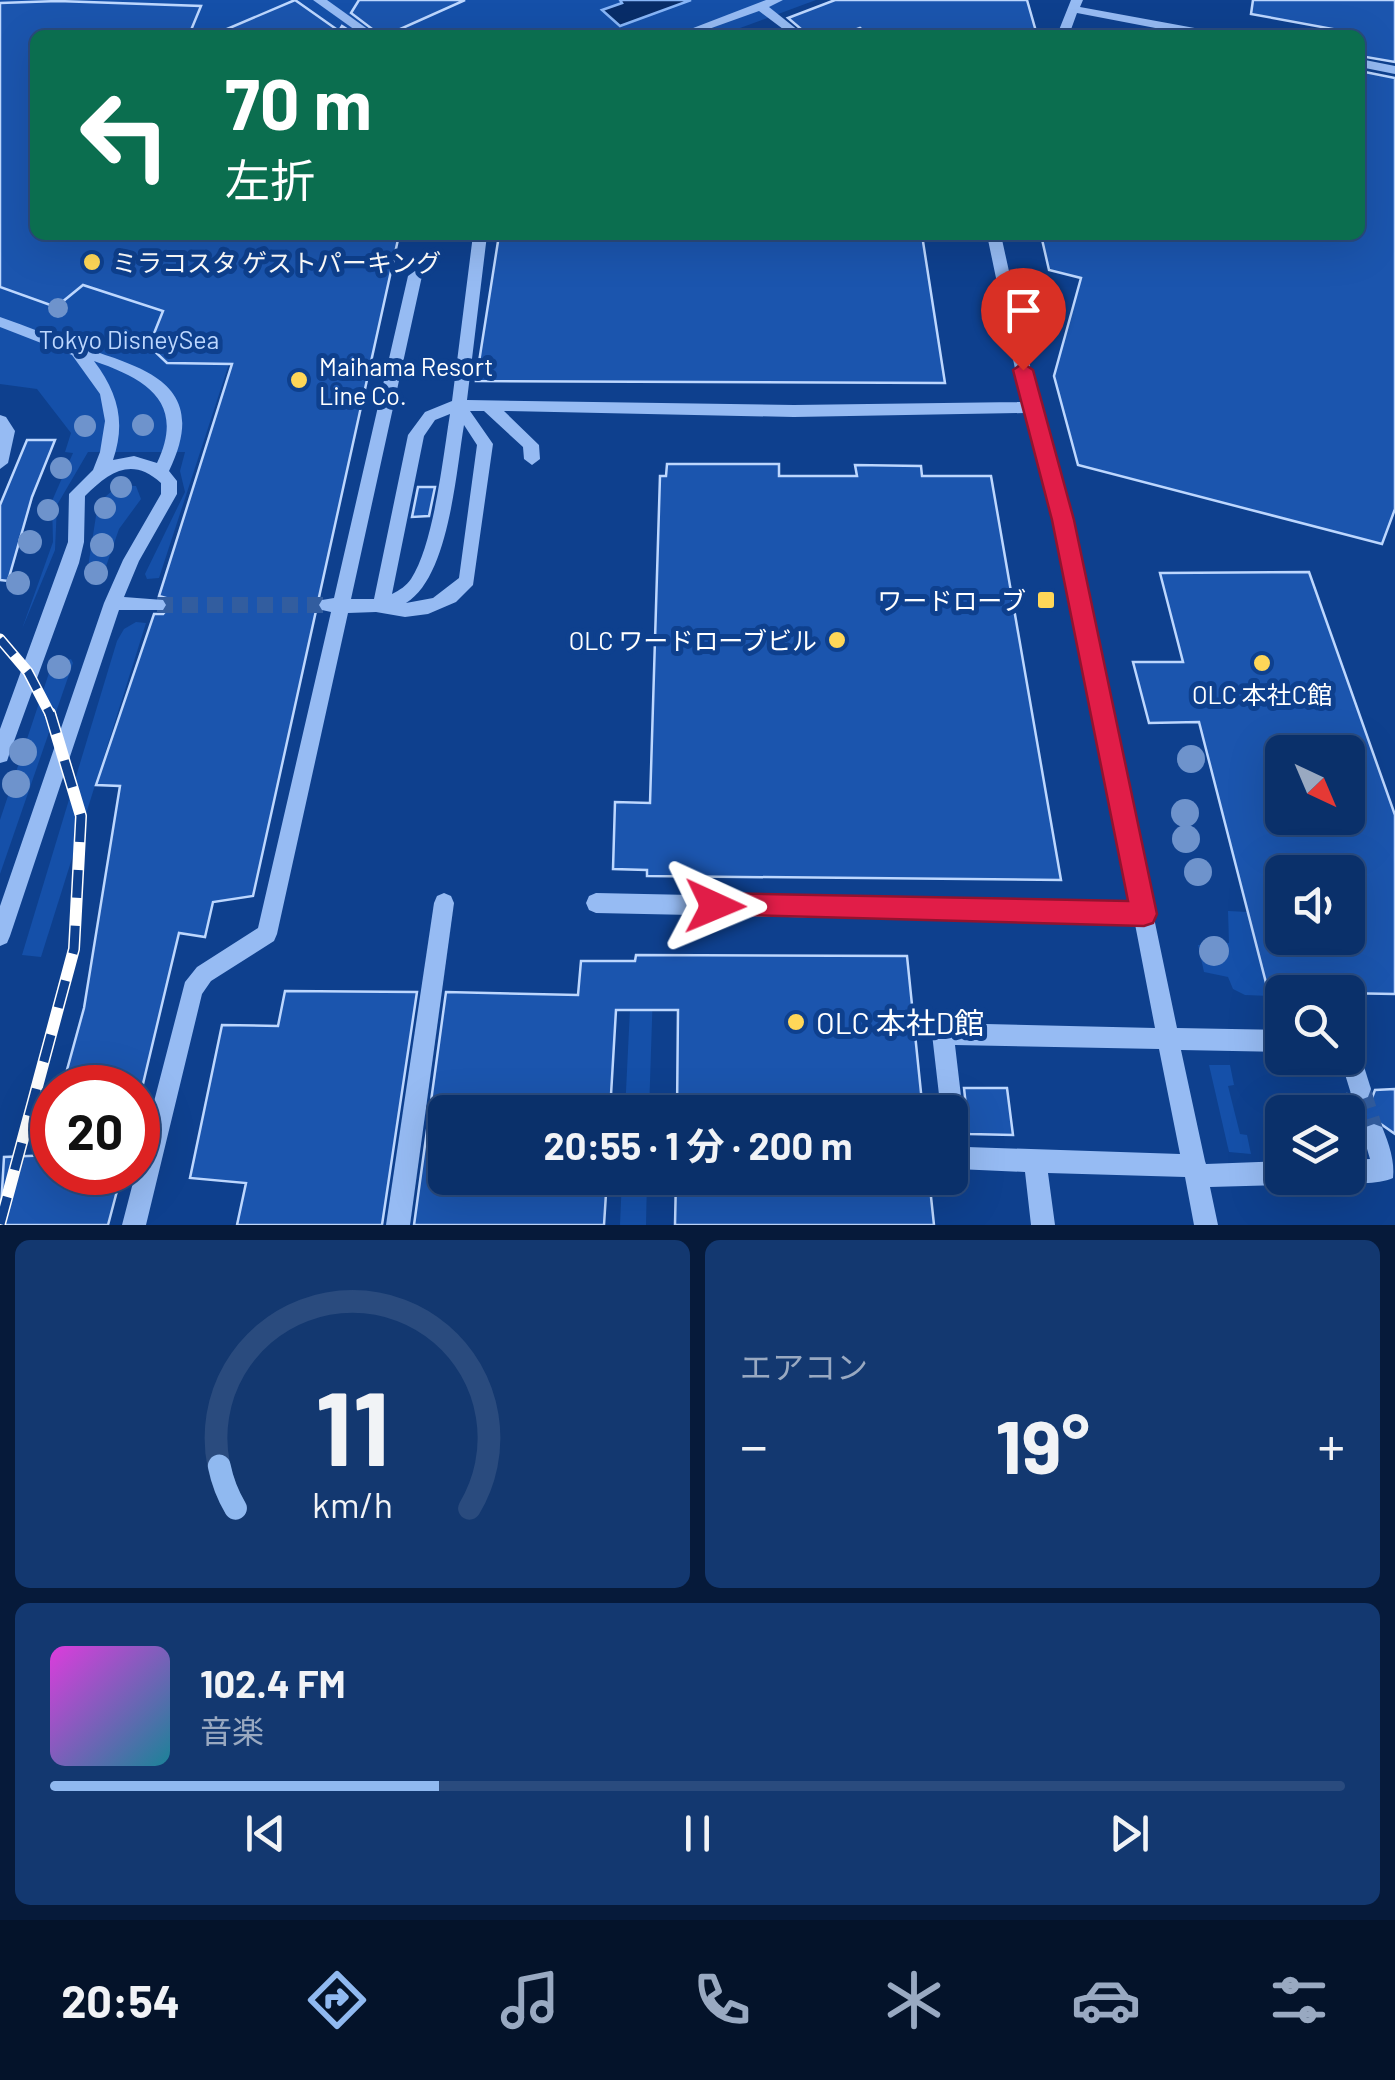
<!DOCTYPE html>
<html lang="ja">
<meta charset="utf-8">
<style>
:root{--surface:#0a306a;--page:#133870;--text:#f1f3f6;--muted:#99a9c1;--line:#2a4b7e;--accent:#90b9f0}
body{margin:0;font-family:Barlow,"Noto Sans JP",sans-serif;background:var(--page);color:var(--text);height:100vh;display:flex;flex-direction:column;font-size:38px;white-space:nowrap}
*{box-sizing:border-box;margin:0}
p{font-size:32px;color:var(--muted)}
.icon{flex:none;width:55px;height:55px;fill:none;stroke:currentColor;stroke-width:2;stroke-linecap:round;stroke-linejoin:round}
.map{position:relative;height:1225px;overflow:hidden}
.drawer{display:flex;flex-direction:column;gap:15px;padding:15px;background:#061a3a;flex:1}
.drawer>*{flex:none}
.hud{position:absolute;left:30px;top:30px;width:1335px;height:210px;border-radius:15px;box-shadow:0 10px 40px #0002,0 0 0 2px var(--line);background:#0b6e4f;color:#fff;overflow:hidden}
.needle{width:65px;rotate:136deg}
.fabs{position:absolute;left:1265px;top:735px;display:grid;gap:20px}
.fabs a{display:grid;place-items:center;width:100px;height:100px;border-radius:15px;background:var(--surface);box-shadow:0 10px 40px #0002,0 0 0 2px var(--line);font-size:50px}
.speed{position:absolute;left:30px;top:1065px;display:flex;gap:20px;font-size:50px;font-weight:700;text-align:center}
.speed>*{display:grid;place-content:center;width:130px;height:130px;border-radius:50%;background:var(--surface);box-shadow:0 10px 40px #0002,0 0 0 2px var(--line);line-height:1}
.speed .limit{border:15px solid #d22;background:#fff;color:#111}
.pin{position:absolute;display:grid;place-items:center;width:85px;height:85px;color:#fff;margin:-102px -42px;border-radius:50% 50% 50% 0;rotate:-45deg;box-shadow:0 0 10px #0007}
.pin .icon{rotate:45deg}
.me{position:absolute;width:110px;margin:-55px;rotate:91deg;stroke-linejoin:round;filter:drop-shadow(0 0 8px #0008)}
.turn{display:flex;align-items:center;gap:35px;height:210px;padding:0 30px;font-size:45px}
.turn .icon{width:130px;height:130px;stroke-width:2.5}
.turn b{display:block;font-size:70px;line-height:85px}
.big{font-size:75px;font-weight:700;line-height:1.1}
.drawer .widget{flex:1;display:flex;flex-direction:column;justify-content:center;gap:15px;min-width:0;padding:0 35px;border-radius:15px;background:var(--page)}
.drawer .dial{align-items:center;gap:0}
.dial svg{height:260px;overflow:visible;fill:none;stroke:var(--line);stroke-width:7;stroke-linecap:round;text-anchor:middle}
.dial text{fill:var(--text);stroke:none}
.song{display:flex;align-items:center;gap:30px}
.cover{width:120px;height:120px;border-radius:15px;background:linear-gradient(135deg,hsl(300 70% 55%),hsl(190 70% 35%))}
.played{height:10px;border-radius:5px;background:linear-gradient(90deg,var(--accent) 30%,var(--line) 30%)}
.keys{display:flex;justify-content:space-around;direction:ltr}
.heat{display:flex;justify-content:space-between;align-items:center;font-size:55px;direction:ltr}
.drawer .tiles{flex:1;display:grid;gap:15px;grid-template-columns:1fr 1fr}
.widget:last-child{grid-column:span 2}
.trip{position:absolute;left:428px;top:1095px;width:540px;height:100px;border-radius:15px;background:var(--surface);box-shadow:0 10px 40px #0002,0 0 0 2px var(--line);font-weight:700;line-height:100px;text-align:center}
.tabs{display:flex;height:160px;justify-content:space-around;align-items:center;background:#04132a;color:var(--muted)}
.tabs .icon{width:70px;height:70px}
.tabs .active{color:var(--accent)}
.tabs b{font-size:45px;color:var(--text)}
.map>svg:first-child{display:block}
.green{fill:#1550a9}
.water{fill:#082d69;stroke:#87b5f7;stroke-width:2.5}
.building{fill:#1b55ae;stroke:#bdd7fe;stroke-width:2.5;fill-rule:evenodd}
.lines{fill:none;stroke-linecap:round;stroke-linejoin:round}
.minor-tunnel-far1{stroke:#325d9f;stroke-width:16;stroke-dasharray:16 9;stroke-linecap:butt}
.minor-tunnel{stroke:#325d9f;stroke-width:21;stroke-dasharray:21 10;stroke-linecap:butt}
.minor{fill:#96bbf3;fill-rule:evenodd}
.rail-far1-casing{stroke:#fff;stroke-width:11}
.rail-casing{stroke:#fff;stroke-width:12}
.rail-far1{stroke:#0e408e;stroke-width:8;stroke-dasharray:21;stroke-linecap:butt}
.rail{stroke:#0e408e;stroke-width:9;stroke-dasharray:28;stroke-linecap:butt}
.tree{fill:#6e93cc}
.route{fill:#e11d48;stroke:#92132f;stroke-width:2.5}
.poi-dot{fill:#ffd758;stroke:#0e408e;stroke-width:4}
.labels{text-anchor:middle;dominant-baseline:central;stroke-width:10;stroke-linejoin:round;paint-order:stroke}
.poi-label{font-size:25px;fill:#fff;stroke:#0e408e;text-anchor:start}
.park-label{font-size:25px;fill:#bdd7fe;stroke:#0e408e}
.near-poi-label{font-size:30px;fill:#fff;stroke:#0e408e;text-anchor:start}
</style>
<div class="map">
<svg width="1395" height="1225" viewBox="0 0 1395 1225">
<rect width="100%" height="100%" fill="#0e408e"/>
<g class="green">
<polygon points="0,0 816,0 721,35 35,35 35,235 271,235 159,578 147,579 145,574 185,492 180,471 185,452 88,452 57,505 55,550 22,629 53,542 52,501 73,453 65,452 71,433 37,389 0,384"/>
<polygon points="119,485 136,486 141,499 119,529 102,578 86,580 98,503"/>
<polygon points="136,622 146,623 41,957 22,955 117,641 124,629"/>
<polygon points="71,659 73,663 0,874 0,820 52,664"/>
<polygon points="1228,911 1248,912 1270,996 1245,995 1233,989 1228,977 1204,972 1198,945 1229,943"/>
<polygon points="632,968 653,990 649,1112 625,1112"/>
<polygon points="1209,1065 1230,1065 1234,1085 1228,1086 1240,1134 1247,1135 1251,1154 1229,1152"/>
<polygon points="622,1178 647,1178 646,1225 620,1225"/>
</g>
<polygon class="water" points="620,0 691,0 620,26 602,10 622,3"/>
<g class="building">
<polygon points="295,0 339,31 342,26 356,35 213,35"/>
<polygon points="359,0 465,0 387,35 380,35 351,13"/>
<polygon points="835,0 1027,0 1037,35 868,35 860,28 841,35 808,35 788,18"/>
<polygon points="1253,0 1395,0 1395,62 1360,56 1360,34 1251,14"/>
<polygon points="58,1 201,6 189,35 35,35 35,235 399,235 253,896 213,902 205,937 179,933 142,1088 62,1088 84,1008 120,786 96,785 154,614 163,614 169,607 166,598 159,596 232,364 167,363 149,346 163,311 83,285 56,307 0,287 0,3"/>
<polygon points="1360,71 1395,78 1395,509 1382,544 1078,465 1054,376 1081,278 1049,270 1041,235 1360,235"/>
<polygon points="499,235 922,235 945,383 476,381"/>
<polygon points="27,440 55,440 32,497 8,581 0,580 0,505"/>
<polygon points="667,464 779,464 779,476 857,476 855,465 921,466 922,476 991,476 1061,880 647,876 647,870 613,869 615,802 650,803 660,476 666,476"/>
<polygon points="418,487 435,487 429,516 412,517"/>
<path d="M1309,572L1395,815V994L1282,992V1008L1273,1010L1199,722L1149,723L1133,662H1183L1160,573ZM1282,752H1348V818H1282ZM1282,872H1348V938H1282Z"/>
<polygon points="636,955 907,956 923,1112 677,1112 678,1010 616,1010 610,1112 445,1112 445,1178 607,1178 604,1225 414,1225 446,992 578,995 581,961 635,961"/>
<polygon points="285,991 417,992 382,1225 237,1225 246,1183 190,1178 222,1025 278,1026"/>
<polygon points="964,1088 1007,1088 1013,1135 969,1134"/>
<polygon points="1395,1089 1395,1134 1375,1120 1365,1124 1360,1134 1348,1134 1348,1095 1361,1104 1372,1098 1375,1090"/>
<polygon points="52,1155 52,1172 122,1172 108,1225 0,1225 4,1157"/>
<polygon points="676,1178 929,1178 934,1225 675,1225"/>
</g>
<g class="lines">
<polyline class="minor-tunnel-far1" points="157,605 327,605"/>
<polyline class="minor-tunnel" points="1360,1089 1374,1135"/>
<g class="minor">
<polygon points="313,0 327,0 376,35 362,35"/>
<polygon points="766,0 783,0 769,7 804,35 791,35 759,11 692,35 675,35"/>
<polygon points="1071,0 1083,0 1080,7 1211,31 1217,35 1192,35 1077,13 1069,35 1057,35"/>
<polygon points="1360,59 1395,66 1395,74 1360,67"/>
<path d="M473,235H487L467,400L794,405L1022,402L987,235H1001L1039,407L1071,520L1177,1028L1282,1030V1052L1181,1050L1205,1161L1206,1164L1282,1161V1178H1292L1290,1181L1282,1185L1210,1187L1218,1225H1194L1185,1177L1048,1173L1055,1225H1031L1025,1172L957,1169L950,1167V1112H941L932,1034L935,1026L943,1023L1155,1028L1135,924L596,913L589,910L586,903L589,896L596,893L1131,904L1055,520L1025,413L794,417L504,411L539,445L540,459L532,465L524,459L523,447L484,411H470L493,444L473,585L456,602L428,614L405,617L376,612L348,613L277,934L274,941L211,981L202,994L146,1225H122L185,982L197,967L258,928L331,612L322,610L319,605L322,600L334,598L408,276L415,271L422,276L351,599H374L408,435L425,412L452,401ZM450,414C443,457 434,544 411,579C406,586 400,590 392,594L424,436L435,420ZM464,425L477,445L459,578L433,598L406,603C449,577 456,472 464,425ZM955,1045L1159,1049L1180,1154L967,1147Z"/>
<path d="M0,317C27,326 54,338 81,347C149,369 210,386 169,471L177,481V494L139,561L124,597L163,600L166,605L163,610H119L10,936L7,943L0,946V906L104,603L123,560L161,494V483C132,456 109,472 85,496L84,542L79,563L9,755L7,761L0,763V729L68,542L69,494L93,470L100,452L105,421L100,394L72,355L0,327ZM94,361C146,379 186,402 157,463L134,456L113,460C126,422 118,393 94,361Z"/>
<polygon points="0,415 6,417 15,431 8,463 0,469"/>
<polygon points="444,893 451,896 454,903 410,1225 386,1225 434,903 437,896"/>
<polygon points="1348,1038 1356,1041 1371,1089 1368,1097 1360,1100 1352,1097 1340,1058 1348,1058"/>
<path d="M1374,1124L1382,1127C1389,1143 1395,1162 1393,1178C1379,1184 1354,1185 1340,1179L1348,1178V1160L1370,1159L1363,1135L1366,1127Z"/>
</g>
<g class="rail-far1-casing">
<polyline id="rail-far1" points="0,639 28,672 51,716"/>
</g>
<g class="rail-casing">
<polyline id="rail" points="0,1224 74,949 81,816 50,713"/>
</g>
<use href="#rail-far1" class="rail-far1"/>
<use href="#rail" class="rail"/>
</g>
<g class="tree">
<circle cx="58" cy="308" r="10"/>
<circle cx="143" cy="425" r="11"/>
<circle cx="85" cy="426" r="11"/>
<circle cx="61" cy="468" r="11"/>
<circle cx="121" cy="487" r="11"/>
<circle cx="105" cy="508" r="11"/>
<circle cx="48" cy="510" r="11"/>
<circle cx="30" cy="542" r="12"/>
<circle cx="102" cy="545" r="12"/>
<circle cx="96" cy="573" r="12"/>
<circle cx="18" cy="583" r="12"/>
<circle cx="59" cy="667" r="12"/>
<circle cx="23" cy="752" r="14"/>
<circle cx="1191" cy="759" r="14"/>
<circle cx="16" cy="784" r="14"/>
<circle cx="1185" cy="813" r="14"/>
<circle cx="1186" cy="839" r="14"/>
<circle cx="1198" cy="872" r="14"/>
<circle cx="1214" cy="951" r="15"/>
</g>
<polygon class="route" points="1023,363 1033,370 1074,520 1157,914 1153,923 1144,926 705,914 701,906 705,897 715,893 1128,901 1052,520 1013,370"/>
<g class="poi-dot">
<circle cx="92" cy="262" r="10"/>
<circle cx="299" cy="380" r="10"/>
<rect x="1036" y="590" width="20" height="20" rx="5"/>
<circle cx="837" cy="640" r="10"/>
<circle cx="1262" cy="663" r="10"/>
<circle cx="796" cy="1022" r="10"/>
</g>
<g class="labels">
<g class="poi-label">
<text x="112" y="262">ミラコスタ ゲストパーキング</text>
<text x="319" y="366">Maihama Resort<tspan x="319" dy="29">Line Co.</tspan></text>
<text x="1026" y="600" text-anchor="end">ワードローブ</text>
<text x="817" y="640" text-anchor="end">OLC ワードローブビル</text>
<text x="1262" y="694" text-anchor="middle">OLC 本社C館</text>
</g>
<g class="park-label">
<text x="129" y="339">Tokyo DisneySea</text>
</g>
<g class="near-poi-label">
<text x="816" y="1022">OLC 本社D館</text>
</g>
</g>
</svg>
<div class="fabs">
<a><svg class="needle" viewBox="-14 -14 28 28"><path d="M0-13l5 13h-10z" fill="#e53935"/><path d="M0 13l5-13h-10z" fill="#99a9c1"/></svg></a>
<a><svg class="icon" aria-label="sound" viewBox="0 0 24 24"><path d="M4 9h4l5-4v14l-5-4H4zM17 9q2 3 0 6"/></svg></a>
<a><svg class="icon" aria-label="search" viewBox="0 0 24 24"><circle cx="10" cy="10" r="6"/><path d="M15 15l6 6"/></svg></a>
<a><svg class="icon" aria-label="layers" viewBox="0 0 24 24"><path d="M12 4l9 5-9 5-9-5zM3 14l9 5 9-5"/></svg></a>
</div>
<div class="speed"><div class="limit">20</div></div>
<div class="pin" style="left:1023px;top:370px;background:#d93025"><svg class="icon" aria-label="arrive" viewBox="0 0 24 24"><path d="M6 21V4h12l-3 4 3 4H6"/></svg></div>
<svg class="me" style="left:715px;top:906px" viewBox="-20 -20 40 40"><path d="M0-17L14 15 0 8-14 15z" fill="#e11d48" stroke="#fff" stroke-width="4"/></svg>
<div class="trip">20:55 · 1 分 · 200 m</div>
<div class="hud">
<div class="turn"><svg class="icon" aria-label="left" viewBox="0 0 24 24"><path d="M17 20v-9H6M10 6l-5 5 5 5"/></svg><div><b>70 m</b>左折</div></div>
</div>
</div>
<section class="drawer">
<div class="tiles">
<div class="widget dial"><svg viewBox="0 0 100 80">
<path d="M14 69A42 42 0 1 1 86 69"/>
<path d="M14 69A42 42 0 0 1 9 56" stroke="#90b9f0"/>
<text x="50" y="56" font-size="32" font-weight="700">11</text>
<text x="50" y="72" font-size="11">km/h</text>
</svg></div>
<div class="widget"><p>エアコン</p>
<div class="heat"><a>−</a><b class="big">19°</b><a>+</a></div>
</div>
<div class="widget">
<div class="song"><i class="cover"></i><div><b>102.4 FM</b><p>音楽</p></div></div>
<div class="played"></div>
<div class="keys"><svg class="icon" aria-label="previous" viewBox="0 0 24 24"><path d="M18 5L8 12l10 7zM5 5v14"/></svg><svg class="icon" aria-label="pause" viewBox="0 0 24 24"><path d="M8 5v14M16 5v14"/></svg><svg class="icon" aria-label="next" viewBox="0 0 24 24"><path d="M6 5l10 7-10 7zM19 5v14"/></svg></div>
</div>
</div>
</section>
<nav class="tabs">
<b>20:54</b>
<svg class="icon active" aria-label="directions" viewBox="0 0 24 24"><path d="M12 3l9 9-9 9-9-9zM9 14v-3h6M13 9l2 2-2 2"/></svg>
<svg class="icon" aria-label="music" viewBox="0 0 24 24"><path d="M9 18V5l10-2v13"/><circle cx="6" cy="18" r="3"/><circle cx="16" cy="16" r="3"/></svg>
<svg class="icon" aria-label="phone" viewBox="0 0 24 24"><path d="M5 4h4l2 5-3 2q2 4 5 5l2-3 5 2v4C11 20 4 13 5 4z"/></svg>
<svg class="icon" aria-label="climate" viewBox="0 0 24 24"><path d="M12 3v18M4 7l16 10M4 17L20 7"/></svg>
<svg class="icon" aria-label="car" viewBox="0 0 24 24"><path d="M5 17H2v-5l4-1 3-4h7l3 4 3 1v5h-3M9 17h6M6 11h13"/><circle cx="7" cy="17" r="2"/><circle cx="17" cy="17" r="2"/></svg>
<svg class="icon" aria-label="filters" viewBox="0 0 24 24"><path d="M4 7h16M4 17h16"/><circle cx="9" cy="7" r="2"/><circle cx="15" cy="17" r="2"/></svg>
</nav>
